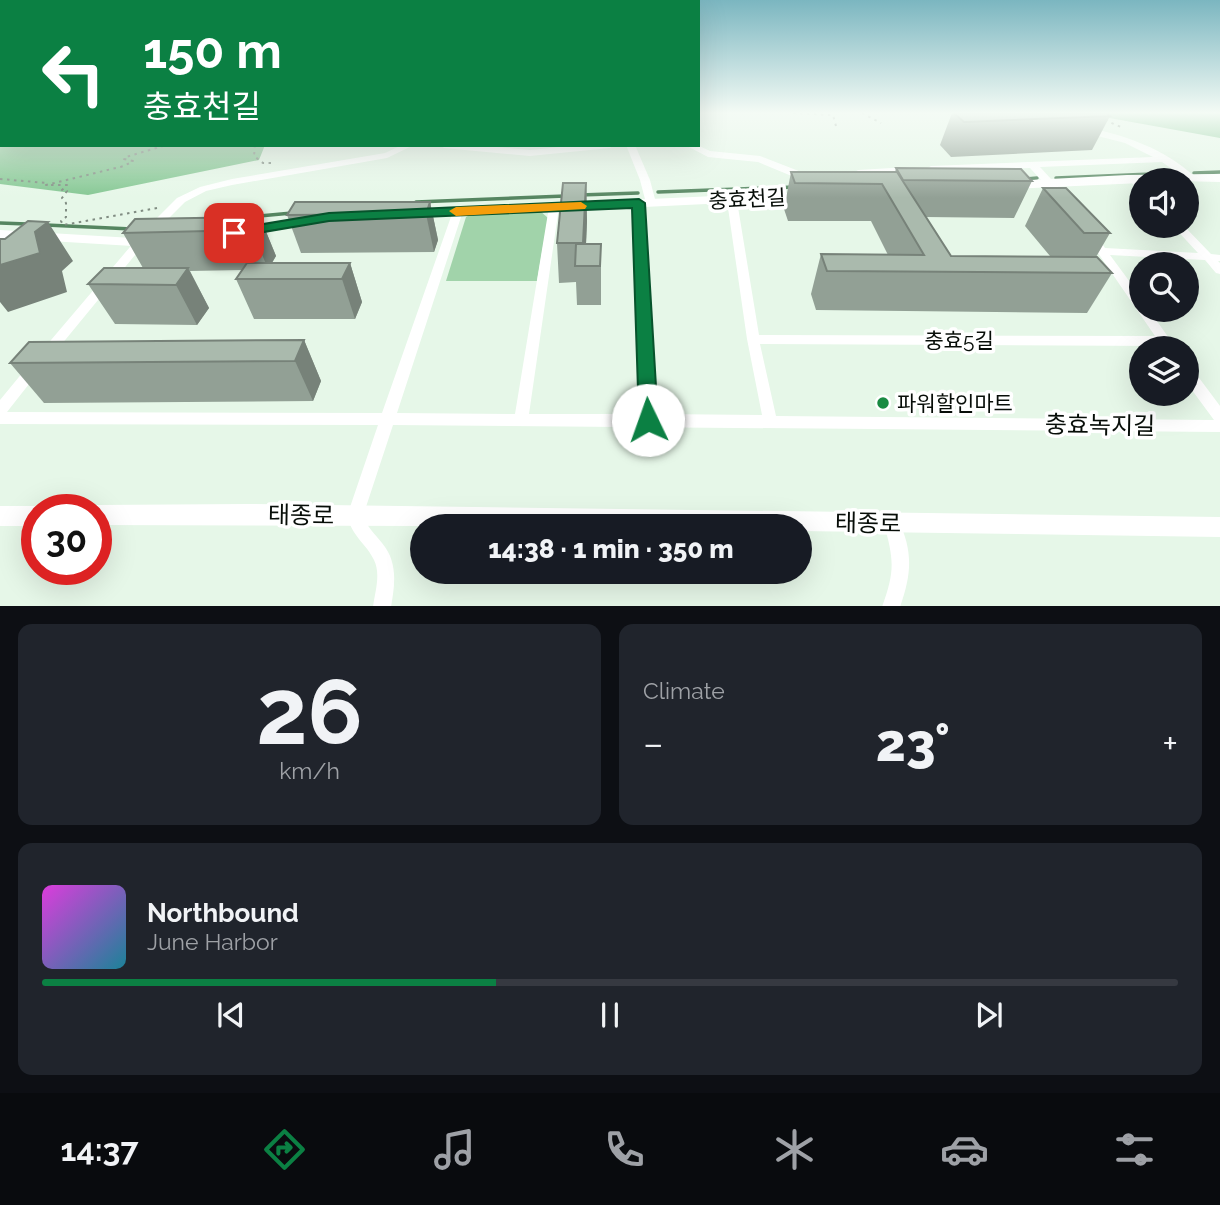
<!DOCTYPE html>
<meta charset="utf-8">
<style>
:root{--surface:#171b24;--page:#20242c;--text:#f1f3f6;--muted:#9ea1a6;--line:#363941;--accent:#0b8043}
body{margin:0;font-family:Raleway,"Noto Sans KR",sans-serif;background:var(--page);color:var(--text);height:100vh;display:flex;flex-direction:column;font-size:26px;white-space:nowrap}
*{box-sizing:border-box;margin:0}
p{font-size:23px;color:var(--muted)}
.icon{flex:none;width:38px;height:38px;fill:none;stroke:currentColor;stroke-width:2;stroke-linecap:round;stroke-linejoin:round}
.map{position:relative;height:606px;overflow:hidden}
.side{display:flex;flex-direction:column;gap:18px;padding:18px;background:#0d0f14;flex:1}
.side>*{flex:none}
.banner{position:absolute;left:0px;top:0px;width:700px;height:147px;box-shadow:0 7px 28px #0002;background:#0b8043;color:#fff;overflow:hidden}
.buttons{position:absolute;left:1129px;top:168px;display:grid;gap:14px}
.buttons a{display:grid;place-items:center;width:70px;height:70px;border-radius:50%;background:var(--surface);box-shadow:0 7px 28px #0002;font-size:35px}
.speed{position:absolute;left:21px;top:494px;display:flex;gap:14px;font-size:35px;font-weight:700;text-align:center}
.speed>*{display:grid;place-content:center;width:91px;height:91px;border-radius:50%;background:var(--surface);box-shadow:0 7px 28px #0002;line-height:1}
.speed .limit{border:10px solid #d22;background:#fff;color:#111}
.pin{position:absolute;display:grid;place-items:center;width:60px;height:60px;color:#fff;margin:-30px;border-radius:14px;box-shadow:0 4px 10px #0006}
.me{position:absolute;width:77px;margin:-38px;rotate:357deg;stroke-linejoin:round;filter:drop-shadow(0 0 5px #0008)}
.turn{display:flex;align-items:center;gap:24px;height:147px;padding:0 28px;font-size:32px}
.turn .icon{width:91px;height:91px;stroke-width:2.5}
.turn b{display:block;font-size:49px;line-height:60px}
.big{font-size:52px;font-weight:800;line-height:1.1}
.side .widget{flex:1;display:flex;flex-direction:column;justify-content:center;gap:10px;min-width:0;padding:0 24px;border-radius:14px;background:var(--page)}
.side .dial{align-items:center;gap:0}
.dial b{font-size:91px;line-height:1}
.song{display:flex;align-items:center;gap:21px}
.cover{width:84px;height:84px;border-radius:10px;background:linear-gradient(135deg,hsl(300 70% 55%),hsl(190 70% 35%))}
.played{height:7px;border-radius:4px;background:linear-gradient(90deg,var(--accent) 40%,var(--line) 40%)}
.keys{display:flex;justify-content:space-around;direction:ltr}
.heat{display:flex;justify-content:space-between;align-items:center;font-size:38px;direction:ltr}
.side .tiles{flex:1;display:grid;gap:18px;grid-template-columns:1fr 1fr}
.widget:last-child{grid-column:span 2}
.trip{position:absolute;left:410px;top:514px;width:402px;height:70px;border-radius:35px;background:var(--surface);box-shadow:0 7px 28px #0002;font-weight:800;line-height:70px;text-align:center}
.dock{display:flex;height:112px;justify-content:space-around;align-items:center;background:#090b0e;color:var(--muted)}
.dock .icon{width:49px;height:49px}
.dock .active{color:var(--accent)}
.dock b{font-size:32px;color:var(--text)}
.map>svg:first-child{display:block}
.green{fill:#a1d3aa}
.forest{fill:#85c793}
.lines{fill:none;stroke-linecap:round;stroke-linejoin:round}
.stream{stroke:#558560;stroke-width:3.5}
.path{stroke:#808c82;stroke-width:2;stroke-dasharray:2.5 4.5;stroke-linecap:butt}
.minor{fill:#fff;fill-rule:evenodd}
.tertiary{fill:#fff;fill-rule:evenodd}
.wall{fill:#92a095}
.shaded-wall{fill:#778279}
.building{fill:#aabaad;stroke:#778279;stroke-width:2}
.route{fill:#0b8043;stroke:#07532c;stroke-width:2}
.slow{fill:#f59e0b}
.poi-dot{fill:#198a42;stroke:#fff;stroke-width:2.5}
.labels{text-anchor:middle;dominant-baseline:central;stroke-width:7;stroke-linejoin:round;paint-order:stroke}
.street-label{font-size:21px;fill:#070d08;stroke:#fff}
.poi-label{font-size:21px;fill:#070d08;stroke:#fff;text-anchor:start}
.near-street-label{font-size:24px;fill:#070d08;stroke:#fff}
</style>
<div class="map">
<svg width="1220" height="607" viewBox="0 0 1220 607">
<rect width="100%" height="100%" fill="#e6f7e8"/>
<polygon class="green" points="539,210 548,218 537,281 446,281 466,217 474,213"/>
<g class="forest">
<polygon points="0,113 2,145 265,145 259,160 88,195 0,184"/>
<polygon points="1082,113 1220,113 1220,138"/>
</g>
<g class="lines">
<g class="stream">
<polyline points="1194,173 1220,172"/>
<polyline points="1056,178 1175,173"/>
<polyline points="1026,179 1037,178"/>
<polyline points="658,192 794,187"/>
<polyline points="580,195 638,193"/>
<polyline points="416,202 565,196"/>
<polyline points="238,218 292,213"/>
<polyline points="0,223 27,224"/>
<polyline points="46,225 132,229"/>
</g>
<g class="path">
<polyline points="793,113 833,115 836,126"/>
<polyline points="862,113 881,123"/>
<polyline points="1105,120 1121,127"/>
<polyline points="255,145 254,156 263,163 271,163"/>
<polyline points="0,179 47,183"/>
<polyline points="157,208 63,225 61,221 66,217 66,203 62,198 67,191 62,190 67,185 46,185 124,166 133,161 124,159 126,157 166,145"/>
</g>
<g class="minor">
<path d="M1085,127C1125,135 1166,149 1196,178L1191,181L1188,180L1162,162L1040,167L1063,192L1058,195L1054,194L1030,168L931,172L926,169L931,166L1153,157L1125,143L1082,132V128Z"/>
<polygon points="402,145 414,145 387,158 232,185 206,191 185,202 149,238 52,356 42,356 40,353 141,234 177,198 200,187 232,179 385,153"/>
<polygon points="440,145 476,145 530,150 581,145 614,145 610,148 530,156 444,148"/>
<polygon points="626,145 635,145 650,180 656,203 655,205 651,206 646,203 640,180"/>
<polygon points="685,145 697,145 710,151 760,156 809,175 799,179 758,162 708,157"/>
<polygon points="909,167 912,168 912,172 858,176 853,173 858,170"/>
<polygon points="1133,176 1141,181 1141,190 1138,189 1128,179"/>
<path d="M732,198L737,201L759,335L1155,336L1087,237L1088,235H1096L1105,248L1198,253L1173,226H1184L1211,254L1220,255V261H1218L1220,263V274L1216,273L1205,260L1110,255L1141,297V310H1149L1176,348H1163L1161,346L760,344L776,416L1214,420L1186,382V366L1191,367L1220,406V432L393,425L363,516C367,527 375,534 382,543C398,562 395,584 391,607H373C375,592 381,574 374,560C366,543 353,538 347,516L378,425L0,424V400L28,366H38L40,370L7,412L382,413L453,211L458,208L463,211L397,413L515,414L549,207L554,204L559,207L529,414H640L633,203L638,200L643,203L655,414L762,415L747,339L727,201Z"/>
<path d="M892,516L898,519C913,551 912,573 900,607H882C895,571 894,560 884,524L886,519Z"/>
</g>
<g class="tertiary">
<polygon points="1220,174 1220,182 1141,180 1141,183 1009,189 1003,185 1009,181 1127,175"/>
<polygon points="805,192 810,193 810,199 411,218 404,214 411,210"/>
<polygon points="312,216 317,217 319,220 317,223 245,235 238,231 245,227"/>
<polygon points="0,230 149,239 156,243 149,247 0,238"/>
<polygon points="248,504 1220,517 1220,537 800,531 800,527 96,525 96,509 88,509 96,505"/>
<polygon points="0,506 37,506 45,509 37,509 37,526 0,526"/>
</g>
</g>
<g class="wall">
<polygon points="952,113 1106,113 1110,116 1092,150 951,157 940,145"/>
<polygon points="896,168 1032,181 1014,218 926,217 951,256 1050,256 1025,226 1043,188 1110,233 1096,257 1112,273 1087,313 816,310 811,294 821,254 888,255 871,221 788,221 784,209 791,172 895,172"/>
<polygon points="586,183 587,221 586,244 601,244 601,305 577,305 576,282 559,283 557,243"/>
<polygon points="430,202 438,240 434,252 301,253 287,215"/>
<polygon points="260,217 276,256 272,263 350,263 362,302 355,319 254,319 236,279 242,270 190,271 209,308 197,325 115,324 88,284 143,268 123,233"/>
<polygon points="304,340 321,381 313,401 44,403 10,363"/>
</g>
<g class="shaded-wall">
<polygon points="586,183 587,221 585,266 584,266 583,243"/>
<polygon points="430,202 438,240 434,252 426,214"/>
<polygon points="260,217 276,256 268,269 252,230"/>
<polygon points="48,222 73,261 62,271 67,292 8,312 0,302 0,265 35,232"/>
<polygon points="350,263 362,302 355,319 342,279"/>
<polygon points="188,268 209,308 197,325 176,285"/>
<polygon points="304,340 321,381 313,401 295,361"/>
</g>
<g class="building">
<polygon points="954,113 1106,113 1110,116 964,122"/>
<polygon points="896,168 1021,169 1032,181 903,180"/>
<polygon points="791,172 897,172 951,256 1097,257 1112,273 827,271 821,254 924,255 882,184 795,183"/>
<polygon points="563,183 586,183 583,243 557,243"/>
<polygon points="1043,188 1066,188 1110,233 1084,233"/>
<polygon points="295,202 430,202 426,214 287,215"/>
<polygon points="260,217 252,230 123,233 135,219"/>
<polygon points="28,221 48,222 35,232 40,253 0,265 0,239 5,239"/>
<polygon points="576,244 601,244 600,266 575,266"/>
<polygon points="247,263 350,263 342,279 236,279"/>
<polygon points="104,268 188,268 176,285 88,284"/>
<polygon points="304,340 295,361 10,363 29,342"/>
</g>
<linearGradient id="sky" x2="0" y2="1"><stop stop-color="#7bb6c0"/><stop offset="0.57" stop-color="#f4fbf5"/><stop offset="1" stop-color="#f4fbf5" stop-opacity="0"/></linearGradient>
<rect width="1220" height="198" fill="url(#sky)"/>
<polygon class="route" points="639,199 645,203 658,420 655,425 648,428 641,425 639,420 632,208 329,221 234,237 227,233 234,229 329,213"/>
<polygon class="slow" points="581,202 587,206 585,209 456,216 449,211 456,207"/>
<circle class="poi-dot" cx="883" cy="403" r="7"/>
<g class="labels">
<g class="street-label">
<text transform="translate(747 199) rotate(-3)">충효천길</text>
<text x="959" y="340">충효5길</text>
</g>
<g class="poi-label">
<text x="897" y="403">파워할인마트</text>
</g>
<g class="near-street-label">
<text transform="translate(1100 425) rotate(1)">충효녹지길</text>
<text transform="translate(301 515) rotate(1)">태종로</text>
<text transform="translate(868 523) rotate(1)">태종로</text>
</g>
</g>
</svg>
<div class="buttons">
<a><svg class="icon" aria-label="sound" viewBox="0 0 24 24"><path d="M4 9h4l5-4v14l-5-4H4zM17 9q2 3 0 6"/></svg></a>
<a><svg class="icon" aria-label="search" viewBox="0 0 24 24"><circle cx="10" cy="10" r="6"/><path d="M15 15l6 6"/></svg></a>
<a><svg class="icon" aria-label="layers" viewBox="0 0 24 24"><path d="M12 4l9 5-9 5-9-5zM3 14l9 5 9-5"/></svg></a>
</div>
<div class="speed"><div class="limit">30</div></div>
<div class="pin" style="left:234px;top:233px;background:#d93025"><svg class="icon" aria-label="arrive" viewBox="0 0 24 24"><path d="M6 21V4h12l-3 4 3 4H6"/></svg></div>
<svg class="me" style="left:648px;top:420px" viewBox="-20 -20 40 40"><circle r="19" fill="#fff"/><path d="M0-13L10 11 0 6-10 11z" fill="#0b8043"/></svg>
<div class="trip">14:38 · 1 min · 350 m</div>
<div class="banner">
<div class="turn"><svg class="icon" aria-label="left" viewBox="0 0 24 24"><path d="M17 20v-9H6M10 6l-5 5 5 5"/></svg><div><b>150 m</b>충효천길</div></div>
</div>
</div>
<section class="side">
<div class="tiles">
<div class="widget dial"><b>26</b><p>km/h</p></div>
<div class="widget"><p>Climate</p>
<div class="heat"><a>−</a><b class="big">23°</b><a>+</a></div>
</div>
<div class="widget">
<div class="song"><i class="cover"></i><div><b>Northbound</b><p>June Harbor</p></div></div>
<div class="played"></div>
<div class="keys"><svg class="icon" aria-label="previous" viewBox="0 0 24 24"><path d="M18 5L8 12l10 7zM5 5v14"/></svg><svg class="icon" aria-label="pause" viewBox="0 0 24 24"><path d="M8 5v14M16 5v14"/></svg><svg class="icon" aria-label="next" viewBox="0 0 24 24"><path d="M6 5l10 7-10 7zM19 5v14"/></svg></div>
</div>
</div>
</section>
<nav class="dock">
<b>14:37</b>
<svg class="icon active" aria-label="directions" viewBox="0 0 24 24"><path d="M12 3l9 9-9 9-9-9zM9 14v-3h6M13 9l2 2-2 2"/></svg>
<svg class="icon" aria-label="music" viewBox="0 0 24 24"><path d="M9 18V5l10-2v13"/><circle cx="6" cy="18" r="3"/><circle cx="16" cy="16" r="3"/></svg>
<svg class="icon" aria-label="phone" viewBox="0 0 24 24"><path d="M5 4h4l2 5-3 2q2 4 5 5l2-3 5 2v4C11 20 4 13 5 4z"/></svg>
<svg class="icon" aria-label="climate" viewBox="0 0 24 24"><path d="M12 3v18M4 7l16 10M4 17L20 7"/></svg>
<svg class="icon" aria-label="car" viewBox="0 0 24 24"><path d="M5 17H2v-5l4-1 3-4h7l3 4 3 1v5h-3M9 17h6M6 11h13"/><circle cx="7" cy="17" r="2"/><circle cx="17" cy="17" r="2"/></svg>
<svg class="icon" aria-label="filters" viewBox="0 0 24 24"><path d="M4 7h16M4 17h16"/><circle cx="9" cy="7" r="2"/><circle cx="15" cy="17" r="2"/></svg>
</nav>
